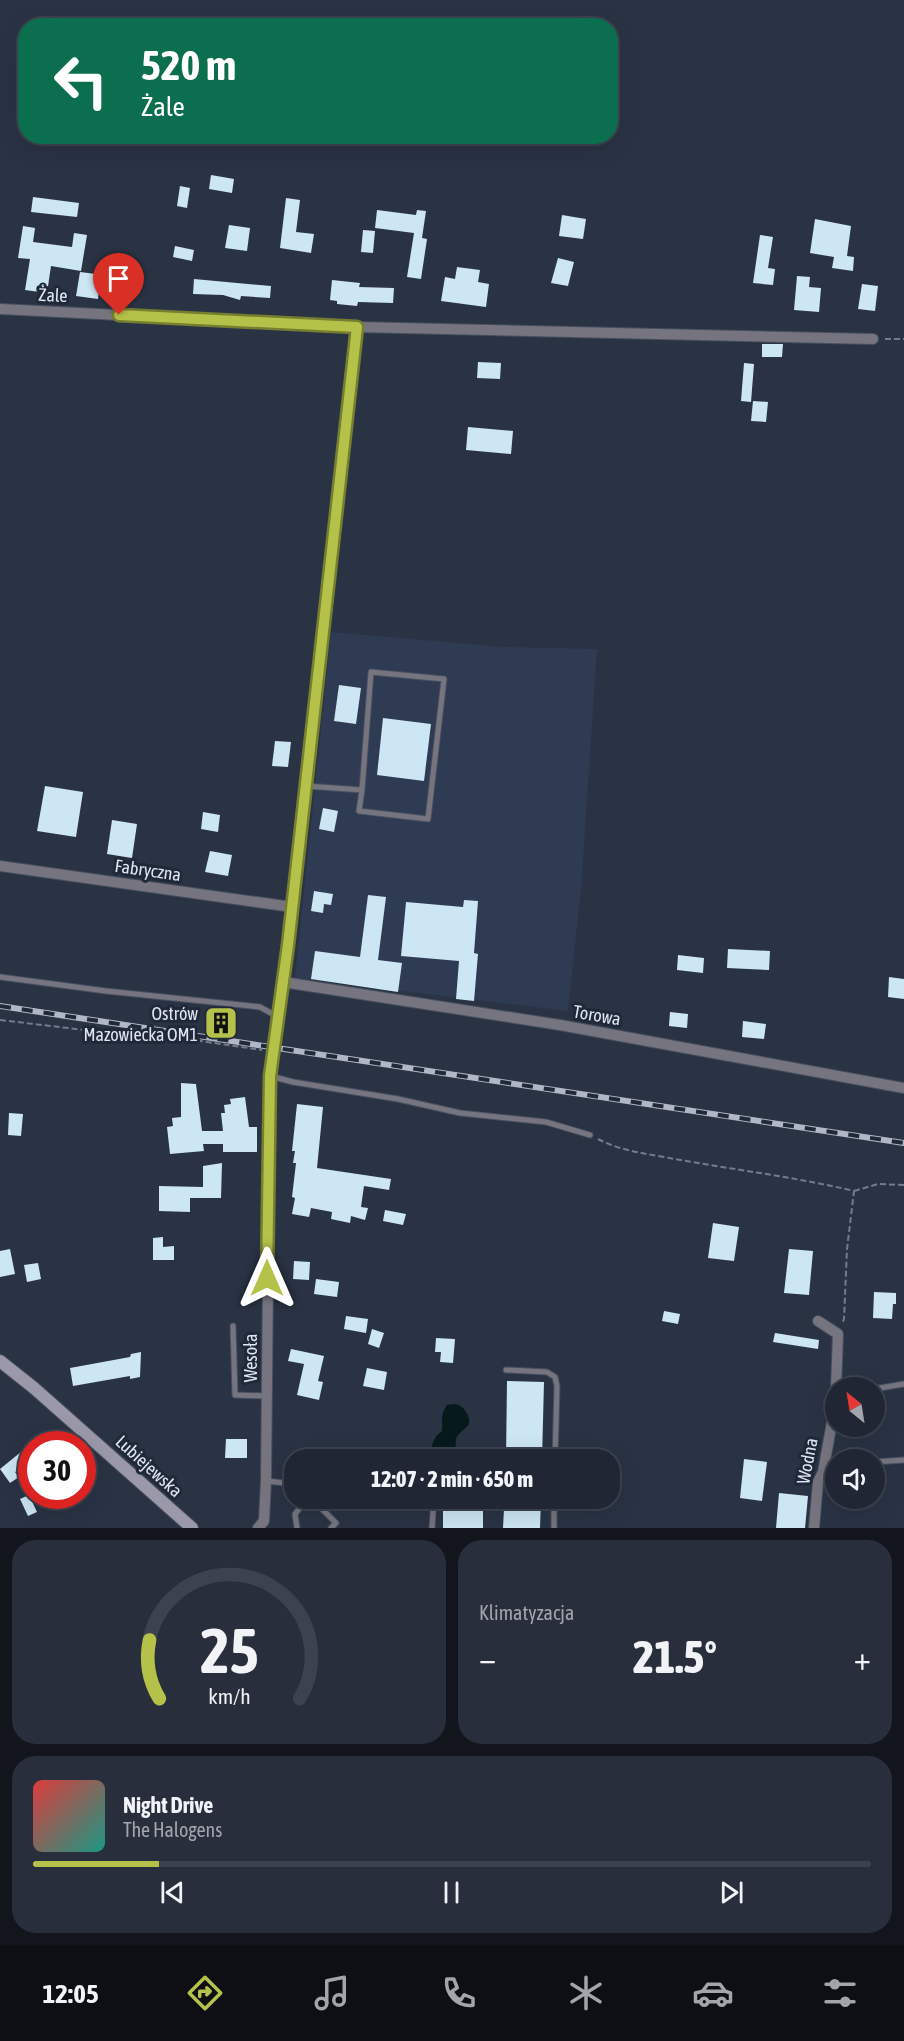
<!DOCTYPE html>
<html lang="pl">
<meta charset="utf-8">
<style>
:root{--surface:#202633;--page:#282e3b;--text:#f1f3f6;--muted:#a2a5ac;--line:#3d434e;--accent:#b5c249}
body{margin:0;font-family:"Asap Condensed",sans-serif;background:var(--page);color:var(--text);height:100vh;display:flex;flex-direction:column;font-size:22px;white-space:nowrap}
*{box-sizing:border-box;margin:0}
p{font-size:20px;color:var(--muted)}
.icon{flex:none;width:33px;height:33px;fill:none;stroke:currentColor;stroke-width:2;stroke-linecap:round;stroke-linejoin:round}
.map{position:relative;height:1528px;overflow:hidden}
.panel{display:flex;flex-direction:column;gap:12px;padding:12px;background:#12151c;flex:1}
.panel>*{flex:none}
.guide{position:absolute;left:18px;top:18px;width:600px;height:126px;border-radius:24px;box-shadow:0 6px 24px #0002,0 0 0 2px var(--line);background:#0b6e4f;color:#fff;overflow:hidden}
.needle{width:39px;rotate:330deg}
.fabs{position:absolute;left:825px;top:1377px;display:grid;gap:12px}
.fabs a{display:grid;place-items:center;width:60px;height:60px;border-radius:50%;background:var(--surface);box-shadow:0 6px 24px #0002,0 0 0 2px var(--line);font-size:30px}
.speed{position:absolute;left:18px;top:1431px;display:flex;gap:12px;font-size:30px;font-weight:700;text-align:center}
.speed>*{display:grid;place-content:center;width:78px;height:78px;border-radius:50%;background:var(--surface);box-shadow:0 6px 24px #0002,0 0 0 2px var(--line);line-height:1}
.speed .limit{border:9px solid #d22;background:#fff;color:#111}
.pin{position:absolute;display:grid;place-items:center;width:51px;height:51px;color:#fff;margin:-62px -26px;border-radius:50% 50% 50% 0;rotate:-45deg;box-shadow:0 0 6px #0007}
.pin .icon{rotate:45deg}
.me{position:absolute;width:66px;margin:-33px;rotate:0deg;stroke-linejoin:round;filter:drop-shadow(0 0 4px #0008)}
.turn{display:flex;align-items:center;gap:21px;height:126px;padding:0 24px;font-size:27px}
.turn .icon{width:78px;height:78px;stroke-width:2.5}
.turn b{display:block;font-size:42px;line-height:51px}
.big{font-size:45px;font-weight:800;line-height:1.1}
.panel .card{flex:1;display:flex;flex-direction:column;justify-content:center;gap:9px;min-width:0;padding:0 21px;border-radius:24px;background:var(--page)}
.panel .dial{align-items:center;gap:0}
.dial svg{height:156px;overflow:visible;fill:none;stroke:var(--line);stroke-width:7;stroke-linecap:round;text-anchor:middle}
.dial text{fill:var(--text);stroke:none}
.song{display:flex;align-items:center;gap:18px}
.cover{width:72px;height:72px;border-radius:9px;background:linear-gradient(135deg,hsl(0 70% 55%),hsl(170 70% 35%))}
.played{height:6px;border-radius:3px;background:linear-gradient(90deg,var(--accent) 15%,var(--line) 15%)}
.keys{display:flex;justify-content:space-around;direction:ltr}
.heat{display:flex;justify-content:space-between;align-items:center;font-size:33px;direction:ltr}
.panel .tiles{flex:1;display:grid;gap:12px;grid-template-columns:1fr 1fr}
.card:last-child{grid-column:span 2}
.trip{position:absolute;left:284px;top:1449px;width:336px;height:60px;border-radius:24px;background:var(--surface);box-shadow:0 6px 24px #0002,0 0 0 2px var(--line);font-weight:800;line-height:60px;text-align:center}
.tabs{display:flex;height:96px;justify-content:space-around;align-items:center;background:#0d0f14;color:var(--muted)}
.tabs .icon{width:42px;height:42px}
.tabs .current{color:var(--accent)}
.tabs b{font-size:27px;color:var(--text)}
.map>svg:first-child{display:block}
.built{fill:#2f3b52}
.water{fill:#071a1b}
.building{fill:#cde6f4}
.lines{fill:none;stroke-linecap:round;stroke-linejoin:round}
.lane-casing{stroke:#475060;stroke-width:7}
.street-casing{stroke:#475060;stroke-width:12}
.secondary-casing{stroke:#475060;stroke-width:14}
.path{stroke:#747c8b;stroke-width:2;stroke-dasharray:6 3;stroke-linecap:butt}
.lane{stroke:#76747e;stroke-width:5}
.street{stroke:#76747e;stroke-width:10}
.secondary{stroke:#9b99a9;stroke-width:12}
.rail-casing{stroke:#b1b7c4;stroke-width:6}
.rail{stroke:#202939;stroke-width:4;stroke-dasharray:11;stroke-linecap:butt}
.route-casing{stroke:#767e2f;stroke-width:15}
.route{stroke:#b5c249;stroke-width:10}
.labels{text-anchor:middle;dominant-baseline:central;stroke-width:6;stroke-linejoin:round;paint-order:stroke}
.street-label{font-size:18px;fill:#e0e6f1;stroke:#202939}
.poi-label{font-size:18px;fill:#e0e6f1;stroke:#202939;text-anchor:end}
</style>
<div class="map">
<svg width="904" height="1528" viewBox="0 0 904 1528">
<rect width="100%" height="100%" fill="#2a3344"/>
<polygon class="built" points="331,632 504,647 597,649 581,889 568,1011 295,978"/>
<path class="water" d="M455,1404C460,1405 463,1407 466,1412C477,1429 457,1429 456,1440C455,1447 457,1451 455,1458L438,1459L431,1449C433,1441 435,1436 442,1431C443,1420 440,1415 447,1405Z"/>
<g class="building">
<polygon points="211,175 234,179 232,193 209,189"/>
<polygon points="180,186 190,188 187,208 177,206"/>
<polygon points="33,197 79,203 77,217 31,212"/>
<polygon points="286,198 300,200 296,232 314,234 311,253 280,248"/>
<polygon points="377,210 416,215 417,210 426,211 422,238 427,239 421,279 407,277 414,233 375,228"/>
<polygon points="562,215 586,219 583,239 559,236"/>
<polygon points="815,219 851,226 847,256 854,257 853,271 832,268 834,257 810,253"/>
<polygon points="229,225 250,228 247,251 225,248"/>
<polygon points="23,226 35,228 33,242 72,247 74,233 87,235 81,271 51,266 47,293 25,290 30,259 18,258"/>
<polygon points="363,230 375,231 373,253 361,252"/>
<polygon points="760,235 773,237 768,268 775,269 773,285 753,283"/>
<polygon points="175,246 194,250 192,261 173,257"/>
<polygon points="558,258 574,262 568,286 551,283"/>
<polygon points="457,267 480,270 478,282 489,284 486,307 441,301 445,277 455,279"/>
<polygon points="80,272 96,274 95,281 100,282 98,299 76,296"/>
<polygon points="797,276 810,277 809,287 821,288 819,312 794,310"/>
<polygon points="194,279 271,286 270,298 241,296 240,300 223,295 193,294"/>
<polygon points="332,280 360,283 359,287 394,288 393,303 358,302 357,306 337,304 337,301 330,300"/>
<polygon points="862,284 878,286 875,311 858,309"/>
<polygon points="762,344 783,344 782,357 762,357"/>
<polygon points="478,362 501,363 500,379 477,378"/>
<polygon points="744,363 754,364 751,402 741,401"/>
<polygon points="753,401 768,402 766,422 751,421"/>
<polygon points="468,427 513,431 511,454 466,450"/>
<polygon points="339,685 361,688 356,724 334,721"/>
<polygon points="383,718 431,724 424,781 377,775"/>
<polygon points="275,741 291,742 288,767 272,766"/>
<polygon points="45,786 83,792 76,837 37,831"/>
<polygon points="323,808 338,811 334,832 319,829"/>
<polygon points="203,812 220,815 218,832 201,829"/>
<polygon points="112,820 137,824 132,858 107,854"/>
<polygon points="210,851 232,855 228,876 205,872"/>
<polygon points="314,891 333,894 331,905 324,904 323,913 311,911"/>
<polygon points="368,895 386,897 378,960 402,963 398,992 311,979 315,951 360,957"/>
<polygon points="464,900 478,901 474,953 478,954 474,1001 456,999 459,961 401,956 406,902 463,907"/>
<polygon points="728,949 770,951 769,970 727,968"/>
<polygon points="678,955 704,958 703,973 677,970"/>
<polygon points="889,977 904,979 904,999 888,997"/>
<polygon points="670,1012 688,1014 687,1028 669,1026"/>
<polygon points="743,1021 766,1024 764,1039 742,1037"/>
<polygon points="181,1083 196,1084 202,1131 223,1131 221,1113 225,1113 224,1105 231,1104 230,1099 245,1097 249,1127 257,1127 257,1152 223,1152 223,1144 203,1144 204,1151 170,1154 167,1127 173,1126 172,1118 181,1117"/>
<polygon points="297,1104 323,1107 317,1168 391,1179 389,1190 364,1186 361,1207 368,1208 365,1220 351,1216 350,1223 331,1219 332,1212 311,1208 309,1217 292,1214 295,1198 292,1197 296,1163 293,1163 295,1151 292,1151"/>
<polygon points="9,1113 23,1114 21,1136 8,1135"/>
<polygon points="222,1163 221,1198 190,1198 190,1212 159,1211 159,1186 203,1187 203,1166"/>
<polygon points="385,1210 406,1214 403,1225 383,1221"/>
<polygon points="713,1223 739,1227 734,1261 708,1258"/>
<polygon points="163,1237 163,1247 174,1246 174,1260 153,1260 153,1238"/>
<polygon points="10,1249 15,1274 0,1277 0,1251"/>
<polygon points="789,1249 813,1251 809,1295 784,1293"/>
<polygon points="294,1261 310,1262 309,1280 293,1279"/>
<polygon points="38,1263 41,1279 27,1282 24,1265"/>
<polygon points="316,1279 339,1282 337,1297 314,1294"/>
<polygon points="874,1292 896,1293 896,1304 893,1304 892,1319 873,1318"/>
<polygon points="664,1311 680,1314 678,1324 662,1321"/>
<polygon points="346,1316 368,1319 366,1333 344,1329"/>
<polygon points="372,1329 384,1333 379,1348 368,1344"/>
<polygon points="775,1333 819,1340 818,1349 773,1342"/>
<polygon points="436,1338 455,1339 453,1363 440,1362 441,1352 435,1352"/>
<polygon points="291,1349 324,1356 318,1381 323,1382 319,1400 297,1395 304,1364 288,1361"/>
<polygon points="141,1352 140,1377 130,1379 130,1376 73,1386 70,1368 130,1357 131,1354"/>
<polygon points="367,1368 387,1372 384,1390 363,1386"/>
<polygon points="507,1381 544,1382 542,1460 506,1460"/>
<polygon points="226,1439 247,1439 247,1458 225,1458"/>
<polygon points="32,1443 32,1464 15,1472 19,1477 10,1483 0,1469"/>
<polygon points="744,1459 767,1462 762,1501 740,1498"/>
<polygon points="779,1493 808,1496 805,1528 776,1528"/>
<polygon points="29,1495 37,1512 28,1516 20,1499"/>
<polygon points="443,1498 541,1498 540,1528 503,1528 504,1509 483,1506 483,1528 443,1528"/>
</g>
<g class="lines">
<g class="lane-casing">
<g id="lane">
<polyline points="306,786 362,790 359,811 428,819 444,679 371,672 362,790"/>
<polyline points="0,977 106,991 260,1007 278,1017"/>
<polyline points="270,1076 293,1082 398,1099 460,1113 546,1122 590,1135"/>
<polyline points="233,1326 235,1395 266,1396"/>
<polyline points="506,1370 547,1372 555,1377 557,1386 555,1460"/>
<polyline points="874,1389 904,1384"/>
<polyline points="874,1462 904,1460"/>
<polyline points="824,1471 836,1469"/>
<polyline points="266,1481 294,1484"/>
<polyline points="311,1498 336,1523 331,1528"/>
<polyline points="297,1528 295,1514 308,1498"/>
<polyline points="432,1528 434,1498"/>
<polyline points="554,1528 554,1498"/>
</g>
</g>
<g class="street-casing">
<g id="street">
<polyline points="0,309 357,327 873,339"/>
<polyline points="0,866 292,907"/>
<polyline points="283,982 560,1025 904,1088"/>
<polyline points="818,1321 838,1334 836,1388"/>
<polyline points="258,1528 264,1521 266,1481 270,1076 292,907 357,327"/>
<polyline points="814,1528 818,1482 823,1472 836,1400"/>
</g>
</g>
<g class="secondary-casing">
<polyline id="secondary" points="0,1361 34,1388 192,1528"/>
</g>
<g class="path">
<polyline points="885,339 904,339"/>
<polyline points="0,1020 127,1035 173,1037 262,1050"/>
<path d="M598,1139C619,1150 641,1153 664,1157C727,1169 791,1176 854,1191L847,1249L844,1319L842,1324"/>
<polyline points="854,1191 878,1184 904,1185"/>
</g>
<use href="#lane" class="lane"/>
<use href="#street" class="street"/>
<use href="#secondary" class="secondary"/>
<g class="rail-casing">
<polyline id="rail" points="0,1006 904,1143"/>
</g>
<use href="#rail" class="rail"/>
</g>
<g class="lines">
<g class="route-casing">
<polyline id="route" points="119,315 357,327 288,945 270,1076 267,1278"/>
</g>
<use href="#route" class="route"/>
</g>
<defs>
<g id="building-square" transform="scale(1.725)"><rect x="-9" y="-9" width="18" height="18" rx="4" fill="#b5c249" stroke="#202939"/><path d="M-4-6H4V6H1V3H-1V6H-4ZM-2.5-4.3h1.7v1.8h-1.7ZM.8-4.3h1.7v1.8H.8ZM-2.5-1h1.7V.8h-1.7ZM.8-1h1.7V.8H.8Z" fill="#111"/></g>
</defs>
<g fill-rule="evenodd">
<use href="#building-square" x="221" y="1023"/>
</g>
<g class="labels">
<g class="street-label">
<text transform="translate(53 295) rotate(3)">Żale</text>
<text transform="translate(148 870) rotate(8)">Fabryczna</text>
<text transform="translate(597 1015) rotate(10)">Torowa</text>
<text transform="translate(250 1358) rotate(-90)">Wesoła</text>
<text transform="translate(807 1461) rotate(-79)">Wodna</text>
<text transform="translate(149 1466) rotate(42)">Lubiejewska</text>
</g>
<g class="poi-label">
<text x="198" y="1013">Ostrów<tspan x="198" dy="21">Mazowiecka OM1</tspan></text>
</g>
</g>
</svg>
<div class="fabs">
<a><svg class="needle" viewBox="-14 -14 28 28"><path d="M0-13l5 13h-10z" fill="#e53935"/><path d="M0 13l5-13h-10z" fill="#a2a5ac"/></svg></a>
<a><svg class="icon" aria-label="sound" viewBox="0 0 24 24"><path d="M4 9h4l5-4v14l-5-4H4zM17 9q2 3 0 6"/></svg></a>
</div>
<div class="speed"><div class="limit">30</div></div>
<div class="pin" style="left:119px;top:315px;background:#d93025"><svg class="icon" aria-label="arrive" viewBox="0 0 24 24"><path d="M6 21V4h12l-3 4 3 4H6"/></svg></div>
<svg class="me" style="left:267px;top:1278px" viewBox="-20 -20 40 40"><path d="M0-17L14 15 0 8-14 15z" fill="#b5c249" stroke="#fff" stroke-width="4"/></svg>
<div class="trip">12:07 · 2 min · 650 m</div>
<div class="guide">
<div class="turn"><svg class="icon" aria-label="left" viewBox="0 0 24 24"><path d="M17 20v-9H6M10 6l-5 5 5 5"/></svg><div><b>520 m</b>Żale</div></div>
</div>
</div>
<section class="panel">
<div class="tiles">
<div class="card dial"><svg viewBox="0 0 100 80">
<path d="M14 69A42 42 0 1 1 86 69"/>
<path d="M14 69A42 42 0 0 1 9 39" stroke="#b5c249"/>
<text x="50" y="56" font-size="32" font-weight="700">25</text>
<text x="50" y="72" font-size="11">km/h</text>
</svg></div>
<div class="card"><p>Klimatyzacja</p>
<div class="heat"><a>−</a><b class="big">21.5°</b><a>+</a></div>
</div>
<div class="card">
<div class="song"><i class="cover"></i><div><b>Night Drive</b><p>The Halogens</p></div></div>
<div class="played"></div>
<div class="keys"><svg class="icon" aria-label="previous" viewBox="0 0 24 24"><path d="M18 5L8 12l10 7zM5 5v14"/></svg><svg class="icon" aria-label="pause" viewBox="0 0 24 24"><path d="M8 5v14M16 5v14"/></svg><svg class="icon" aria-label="next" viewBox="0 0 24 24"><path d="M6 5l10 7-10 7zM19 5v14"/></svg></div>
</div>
</div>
</section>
<nav class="tabs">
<b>12:05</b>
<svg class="icon current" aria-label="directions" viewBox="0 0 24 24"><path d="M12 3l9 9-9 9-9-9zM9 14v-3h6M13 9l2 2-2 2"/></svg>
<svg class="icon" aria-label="music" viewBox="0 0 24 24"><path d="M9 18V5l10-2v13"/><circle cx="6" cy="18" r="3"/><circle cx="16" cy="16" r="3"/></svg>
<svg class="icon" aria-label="phone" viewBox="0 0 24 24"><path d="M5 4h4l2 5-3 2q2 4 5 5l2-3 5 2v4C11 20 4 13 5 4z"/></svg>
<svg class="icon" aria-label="climate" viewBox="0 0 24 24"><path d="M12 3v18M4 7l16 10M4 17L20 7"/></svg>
<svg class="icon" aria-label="car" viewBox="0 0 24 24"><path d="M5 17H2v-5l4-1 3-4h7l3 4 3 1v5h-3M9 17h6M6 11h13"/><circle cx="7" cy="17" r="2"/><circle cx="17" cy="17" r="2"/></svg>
<svg class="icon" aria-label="filters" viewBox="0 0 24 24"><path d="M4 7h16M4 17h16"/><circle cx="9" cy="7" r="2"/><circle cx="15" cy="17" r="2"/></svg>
</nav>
